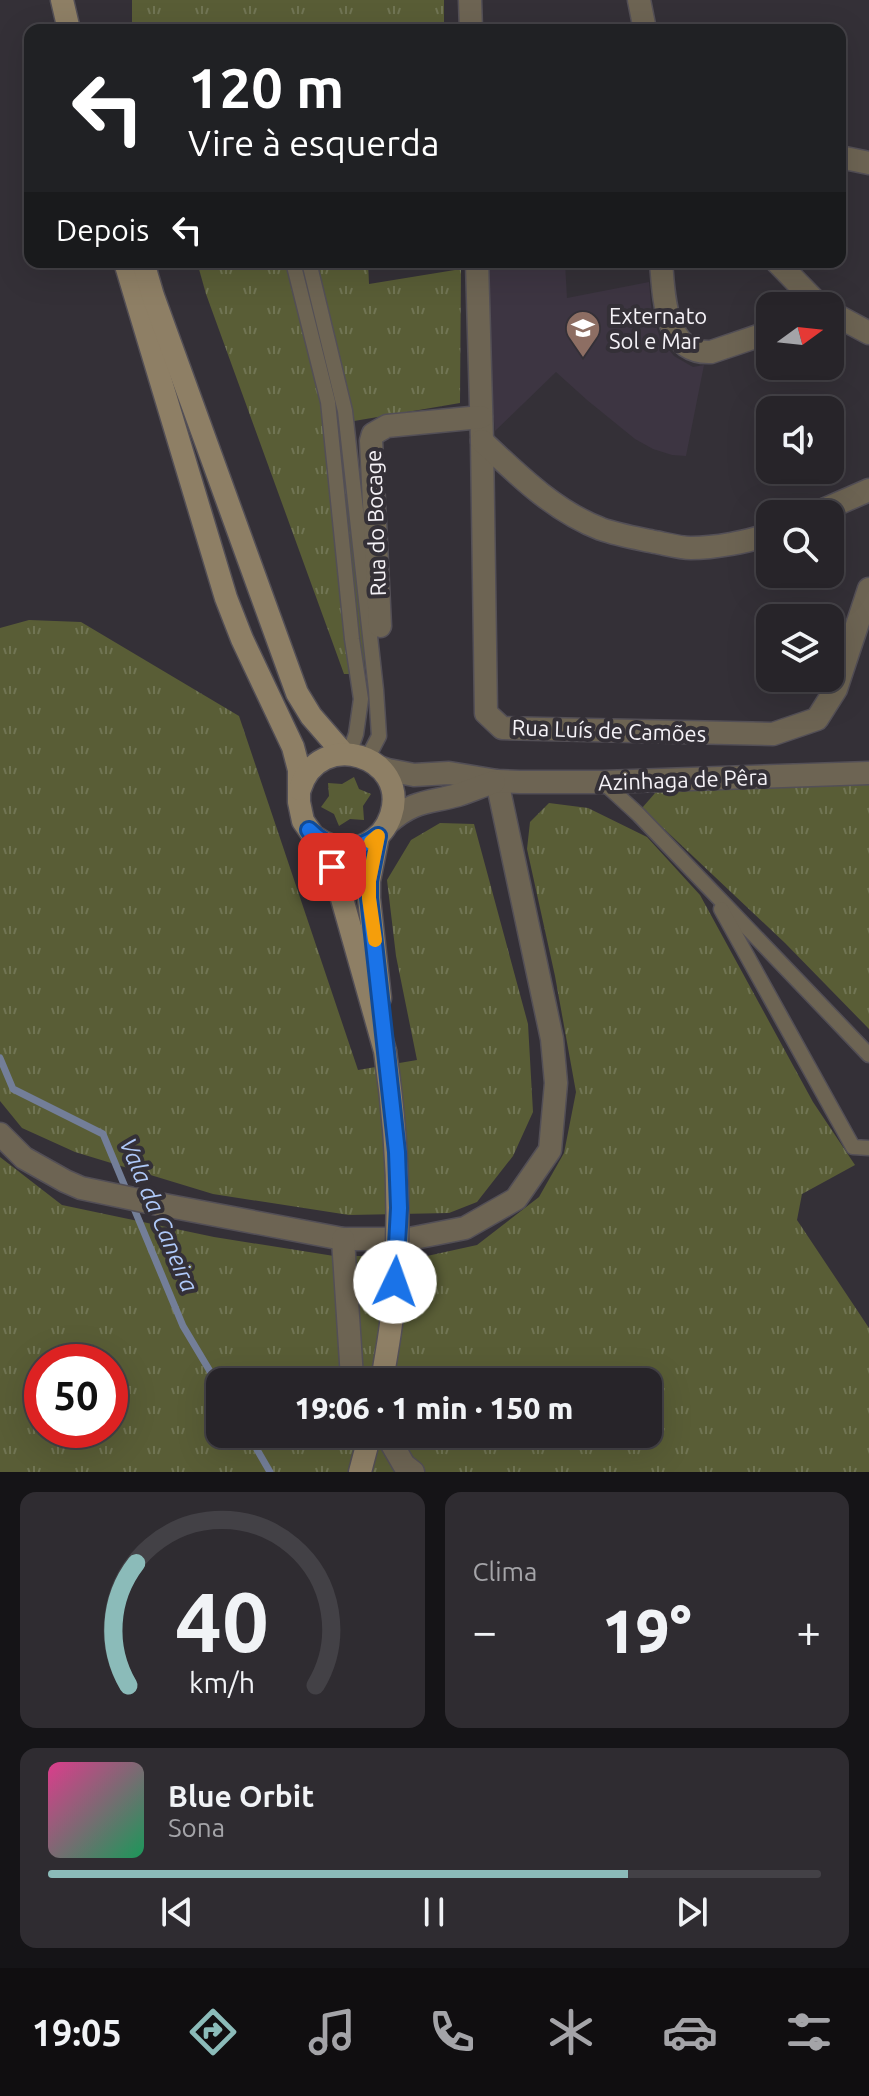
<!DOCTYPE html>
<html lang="pt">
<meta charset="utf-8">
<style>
:root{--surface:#272429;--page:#2f2c31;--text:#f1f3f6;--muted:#a4a4a8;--line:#434146;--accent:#8bbbb9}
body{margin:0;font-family:Ubuntu,sans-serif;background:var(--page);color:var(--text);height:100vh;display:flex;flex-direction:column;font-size:30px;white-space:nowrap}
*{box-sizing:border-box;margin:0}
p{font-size:26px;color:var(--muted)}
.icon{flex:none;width:44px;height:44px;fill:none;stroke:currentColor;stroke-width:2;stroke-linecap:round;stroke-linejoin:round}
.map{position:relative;height:1472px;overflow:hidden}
.details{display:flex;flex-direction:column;gap:20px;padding:20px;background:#151417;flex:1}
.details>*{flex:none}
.hud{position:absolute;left:24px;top:24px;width:822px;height:244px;border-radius:16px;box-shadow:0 8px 32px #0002,0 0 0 2px var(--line);background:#202124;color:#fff;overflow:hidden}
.needle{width:52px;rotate:75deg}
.controls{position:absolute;left:756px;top:292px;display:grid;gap:16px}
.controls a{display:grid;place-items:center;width:88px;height:88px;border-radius:16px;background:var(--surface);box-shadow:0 8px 32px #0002,0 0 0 2px var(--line);font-size:40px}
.speed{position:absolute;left:24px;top:1344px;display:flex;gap:16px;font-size:40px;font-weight:700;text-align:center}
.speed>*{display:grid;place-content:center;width:104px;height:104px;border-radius:50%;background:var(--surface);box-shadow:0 8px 32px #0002,0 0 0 2px var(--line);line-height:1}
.speed .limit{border:12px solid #d22;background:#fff;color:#111}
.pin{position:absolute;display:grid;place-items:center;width:68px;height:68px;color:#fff;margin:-34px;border-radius:16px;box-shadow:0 4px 12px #0006}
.me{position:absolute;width:88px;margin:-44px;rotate:3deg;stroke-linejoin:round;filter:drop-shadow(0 0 6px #0008)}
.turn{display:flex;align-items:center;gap:28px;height:168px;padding:0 32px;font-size:36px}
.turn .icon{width:104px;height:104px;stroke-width:2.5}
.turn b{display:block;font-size:56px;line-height:68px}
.then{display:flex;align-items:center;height:76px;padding:0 32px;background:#0003;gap:16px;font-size:30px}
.big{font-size:60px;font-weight:800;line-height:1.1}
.details .widget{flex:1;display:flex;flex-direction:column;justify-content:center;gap:12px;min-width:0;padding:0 28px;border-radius:16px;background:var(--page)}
.details .dial{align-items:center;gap:0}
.dial svg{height:208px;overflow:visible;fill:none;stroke:var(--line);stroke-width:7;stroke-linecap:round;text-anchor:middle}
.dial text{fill:var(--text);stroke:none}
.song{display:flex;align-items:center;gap:24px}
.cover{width:96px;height:96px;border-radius:12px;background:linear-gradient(135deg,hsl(330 70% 55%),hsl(150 70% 35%))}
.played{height:8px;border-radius:4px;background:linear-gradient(90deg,var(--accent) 75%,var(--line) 75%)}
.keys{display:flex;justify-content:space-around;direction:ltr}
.heat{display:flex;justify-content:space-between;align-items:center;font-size:44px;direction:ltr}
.details .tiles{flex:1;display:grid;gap:20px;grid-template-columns:1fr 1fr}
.widget:last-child{grid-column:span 2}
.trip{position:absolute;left:206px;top:1368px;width:456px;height:80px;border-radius:16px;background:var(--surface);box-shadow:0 8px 32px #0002,0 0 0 2px var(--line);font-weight:800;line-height:80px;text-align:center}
.tab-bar{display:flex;height:128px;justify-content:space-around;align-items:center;background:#100e10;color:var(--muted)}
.tab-bar .icon{width:56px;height:56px}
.tab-bar .active{color:var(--accent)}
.tab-bar b{font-size:36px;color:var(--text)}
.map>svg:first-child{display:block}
.built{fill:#3d3542}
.grass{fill:url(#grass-tufts);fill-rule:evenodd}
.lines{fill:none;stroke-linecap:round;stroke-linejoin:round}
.stream{stroke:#737e98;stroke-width:7}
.service-casing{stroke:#534f56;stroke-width:17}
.minor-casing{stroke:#534f56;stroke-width:25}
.tertiary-casing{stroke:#534f56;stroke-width:25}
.secondary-casing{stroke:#534f56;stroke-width:25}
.service{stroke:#6d6453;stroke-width:14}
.minor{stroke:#6d6453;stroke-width:22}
.tertiary{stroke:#6d6453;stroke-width:22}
.secondary{stroke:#8e7f65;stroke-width:22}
.secondary-bridge-casing{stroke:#534f56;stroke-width:25;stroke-linecap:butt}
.secondary-bridge{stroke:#8e7f65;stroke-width:22}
.route-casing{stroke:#114b97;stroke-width:20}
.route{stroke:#1a73e8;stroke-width:14}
.slow{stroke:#f59e0b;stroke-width:14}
.labels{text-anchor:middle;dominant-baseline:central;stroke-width:8;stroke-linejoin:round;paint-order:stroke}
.poi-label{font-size:22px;fill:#f5f2f7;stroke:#343037;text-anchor:start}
.street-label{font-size:22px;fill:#f5f2f7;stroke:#343037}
.water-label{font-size:24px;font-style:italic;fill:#afc9f9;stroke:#343037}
</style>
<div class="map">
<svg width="869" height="1472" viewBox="0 0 869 1472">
<defs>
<pattern id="grass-tufts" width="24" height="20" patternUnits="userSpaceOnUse" patternTransform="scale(2)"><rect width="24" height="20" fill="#595d36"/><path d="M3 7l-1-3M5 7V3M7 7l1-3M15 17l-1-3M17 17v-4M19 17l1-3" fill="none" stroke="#717554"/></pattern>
</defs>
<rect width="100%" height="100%" fill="#343037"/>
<polygon class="built" points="485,262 565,262 567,298 649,282 652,315 661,340 674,356 693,367 704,365 686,456 672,455 653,449 635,439 587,400 556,372 495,431 487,353"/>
<g class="grass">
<rect x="132" y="0" width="312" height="30"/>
<polygon points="197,262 368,262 369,284 461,269 460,403 354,421 365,674 344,674 206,294"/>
<polygon points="29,620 81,622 239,716 358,1070 417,1060 396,956 387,880 411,840 440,823 474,824 528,1024 533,1112 513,1156 477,1202 449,1213 349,1215 213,1194 75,1152 22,1128 0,1101 0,628"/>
<polygon points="354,777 359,789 371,794 363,806 364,820 350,819 339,826 334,814 321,807 329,796 328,783 342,784"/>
<polygon points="869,784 869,1029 785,943 642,808 656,792"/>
<path d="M549,803L588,808L647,837L700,895L813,1102L855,1165L802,1194L797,1220L869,1328V1472H0V1157L62,1205L214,1237L334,1256H427L477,1245L539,1197L564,1153L576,1092L555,976L527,849L530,822ZM42,1362H110V1430H42ZM220,1382H648V1434H220Z"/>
</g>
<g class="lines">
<g class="stream">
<polyline points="0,1058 13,1089 103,1134 183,1326 220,1388"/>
<polyline points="248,1434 270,1472"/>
</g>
<g class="service-casing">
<g id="service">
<polyline points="293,262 328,402 352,639 361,699 356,734 349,754"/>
<polyline points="309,262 345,411 376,690 379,736 367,759"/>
<polyline points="603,782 639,815 869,1055"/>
<polyline points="721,909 853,1147 869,1148"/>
</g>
</g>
<g class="minor-casing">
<g id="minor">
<polyline points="470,0 471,30"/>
<polyline points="639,0 645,30"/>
<polyline points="840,157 869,163"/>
<polyline points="477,262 482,441 486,713 502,728 773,734 817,719 836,689 869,589"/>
<path d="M661,262C664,296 664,354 711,352L770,332"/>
<polyline points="777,262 820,306"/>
<polyline points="830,312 869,333"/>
<path d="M482,441C517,474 554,511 601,529C618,535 636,538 655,542C666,544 679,548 691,548C714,548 748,542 770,534"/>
<polyline points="814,514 869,490"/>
<polyline points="380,626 371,441 373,434 387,426 481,417"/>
<polyline points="0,1134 24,1158 65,1181 81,1188 148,1202 343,1239 409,1239 465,1228 516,1199 550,1150 556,1083 552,1039 497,781"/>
<polyline points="343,1239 352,1378 355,1382"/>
<polyline points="386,1434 404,1465 413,1472"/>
</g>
</g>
<g class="tertiary-casing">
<g id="tertiary">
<polyline points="379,767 388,770 414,775 449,773 497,781 520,782 603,782 869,773"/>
<path d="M388,823C414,800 428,803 458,795C470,791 482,786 494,782"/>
</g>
</g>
<g class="secondary-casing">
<g id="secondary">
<polyline points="62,0 69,30"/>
<polyline points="125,262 226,598 242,639 293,747 299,770 299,802 303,821 321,847 337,881 385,1051"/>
<polyline points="143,262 153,296 297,693 311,716 344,754"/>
<path d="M300,789C319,727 410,756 391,815C387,827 379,837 368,843C350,853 331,848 315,837"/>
<polyline points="378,836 369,881 369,898 380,998"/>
<polyline points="360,1472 370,1434"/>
</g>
</g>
<use href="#service" class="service"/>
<use href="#minor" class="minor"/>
<use href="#tertiary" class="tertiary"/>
<use href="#secondary" class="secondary"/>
<g class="secondary-bridge-casing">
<path id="secondary-bridge" d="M382,1382C385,1360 390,1337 392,1315C402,1226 398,1139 385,1051"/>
</g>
<use href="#secondary-bridge" class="secondary-bridge"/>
</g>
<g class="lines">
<g class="route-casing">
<path id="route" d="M332,867L321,847L309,830C329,851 355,854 378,836L369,881V898L397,1152L399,1208L395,1282"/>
</g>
<use href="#route" class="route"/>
<polyline class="slow" points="371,842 378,836 369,881 369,898 375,940"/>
</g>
<defs>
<g id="school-pin" transform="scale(1.8)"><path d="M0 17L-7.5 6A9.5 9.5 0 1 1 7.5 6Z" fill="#8d6e63" stroke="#343037"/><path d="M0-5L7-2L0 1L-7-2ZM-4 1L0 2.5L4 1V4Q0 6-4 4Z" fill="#fff"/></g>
</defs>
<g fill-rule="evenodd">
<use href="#school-pin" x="583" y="328"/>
</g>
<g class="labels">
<g class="poi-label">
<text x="609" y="315">Externato<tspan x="609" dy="25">Sol e Mar</tspan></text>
</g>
<g class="street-label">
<text transform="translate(375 523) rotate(-92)">Rua do Bocage</text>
<text transform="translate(609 730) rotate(2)">Rua Luís de Camões</text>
<text transform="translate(683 779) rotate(-2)">Azinhaga de Pêra</text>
</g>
<g class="water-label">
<text transform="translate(159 1215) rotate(67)">Vala da Caneira</text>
</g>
</g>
</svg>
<div class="controls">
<a><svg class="needle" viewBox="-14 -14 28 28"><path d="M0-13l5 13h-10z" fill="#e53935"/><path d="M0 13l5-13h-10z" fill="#a4a4a8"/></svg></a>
<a><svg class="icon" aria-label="sound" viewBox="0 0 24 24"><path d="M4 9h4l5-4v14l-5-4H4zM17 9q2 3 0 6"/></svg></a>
<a><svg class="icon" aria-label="search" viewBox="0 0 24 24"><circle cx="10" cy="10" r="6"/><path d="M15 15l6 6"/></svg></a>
<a><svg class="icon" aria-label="layers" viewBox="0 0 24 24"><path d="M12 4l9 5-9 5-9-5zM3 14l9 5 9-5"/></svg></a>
</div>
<div class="speed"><div class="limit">50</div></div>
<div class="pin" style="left:332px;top:867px;background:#d93025"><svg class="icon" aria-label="arrive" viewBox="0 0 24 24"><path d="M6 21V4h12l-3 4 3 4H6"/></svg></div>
<svg class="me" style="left:395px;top:1282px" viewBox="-20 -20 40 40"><circle r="19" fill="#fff"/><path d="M0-13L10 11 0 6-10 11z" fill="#1a73e8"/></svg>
<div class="trip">19:06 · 1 min · 150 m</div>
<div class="hud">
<div class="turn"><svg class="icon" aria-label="left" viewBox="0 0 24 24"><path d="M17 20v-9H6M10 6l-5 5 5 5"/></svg><div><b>120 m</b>Vire à esquerda</div></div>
<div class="then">Depois<svg class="icon" aria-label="left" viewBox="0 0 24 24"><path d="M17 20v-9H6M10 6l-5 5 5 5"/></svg></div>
</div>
</div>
<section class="details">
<div class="tiles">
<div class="widget dial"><svg viewBox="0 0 100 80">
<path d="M14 69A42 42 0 1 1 86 69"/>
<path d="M14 69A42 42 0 0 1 17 22" stroke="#8bbbb9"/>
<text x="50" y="56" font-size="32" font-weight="700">40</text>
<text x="50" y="72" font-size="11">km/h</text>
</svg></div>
<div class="widget"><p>Clima</p>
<div class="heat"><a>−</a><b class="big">19°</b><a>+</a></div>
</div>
<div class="widget">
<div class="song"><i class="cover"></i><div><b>Blue Orbit</b><p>Sona</p></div></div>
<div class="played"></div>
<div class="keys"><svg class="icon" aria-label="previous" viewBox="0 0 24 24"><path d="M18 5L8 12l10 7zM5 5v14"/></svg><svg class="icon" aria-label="pause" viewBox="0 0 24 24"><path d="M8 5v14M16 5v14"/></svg><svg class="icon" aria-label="next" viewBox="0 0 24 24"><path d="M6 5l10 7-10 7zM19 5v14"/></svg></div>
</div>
</div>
</section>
<nav class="tab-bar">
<b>19:05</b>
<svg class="icon active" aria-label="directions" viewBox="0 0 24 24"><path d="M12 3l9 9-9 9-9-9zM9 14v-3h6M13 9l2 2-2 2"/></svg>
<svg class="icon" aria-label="music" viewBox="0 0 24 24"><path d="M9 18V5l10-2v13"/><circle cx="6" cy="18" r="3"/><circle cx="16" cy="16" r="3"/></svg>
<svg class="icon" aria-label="phone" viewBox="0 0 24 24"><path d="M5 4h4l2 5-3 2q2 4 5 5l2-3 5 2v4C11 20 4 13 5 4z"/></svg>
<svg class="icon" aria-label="climate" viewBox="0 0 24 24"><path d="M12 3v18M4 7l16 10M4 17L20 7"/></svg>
<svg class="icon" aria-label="car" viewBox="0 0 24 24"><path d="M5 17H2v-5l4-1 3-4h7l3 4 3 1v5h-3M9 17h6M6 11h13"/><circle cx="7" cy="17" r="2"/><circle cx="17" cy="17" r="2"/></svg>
<svg class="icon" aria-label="filters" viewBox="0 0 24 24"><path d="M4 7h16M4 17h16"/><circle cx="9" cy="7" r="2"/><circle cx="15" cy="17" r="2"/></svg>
</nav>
